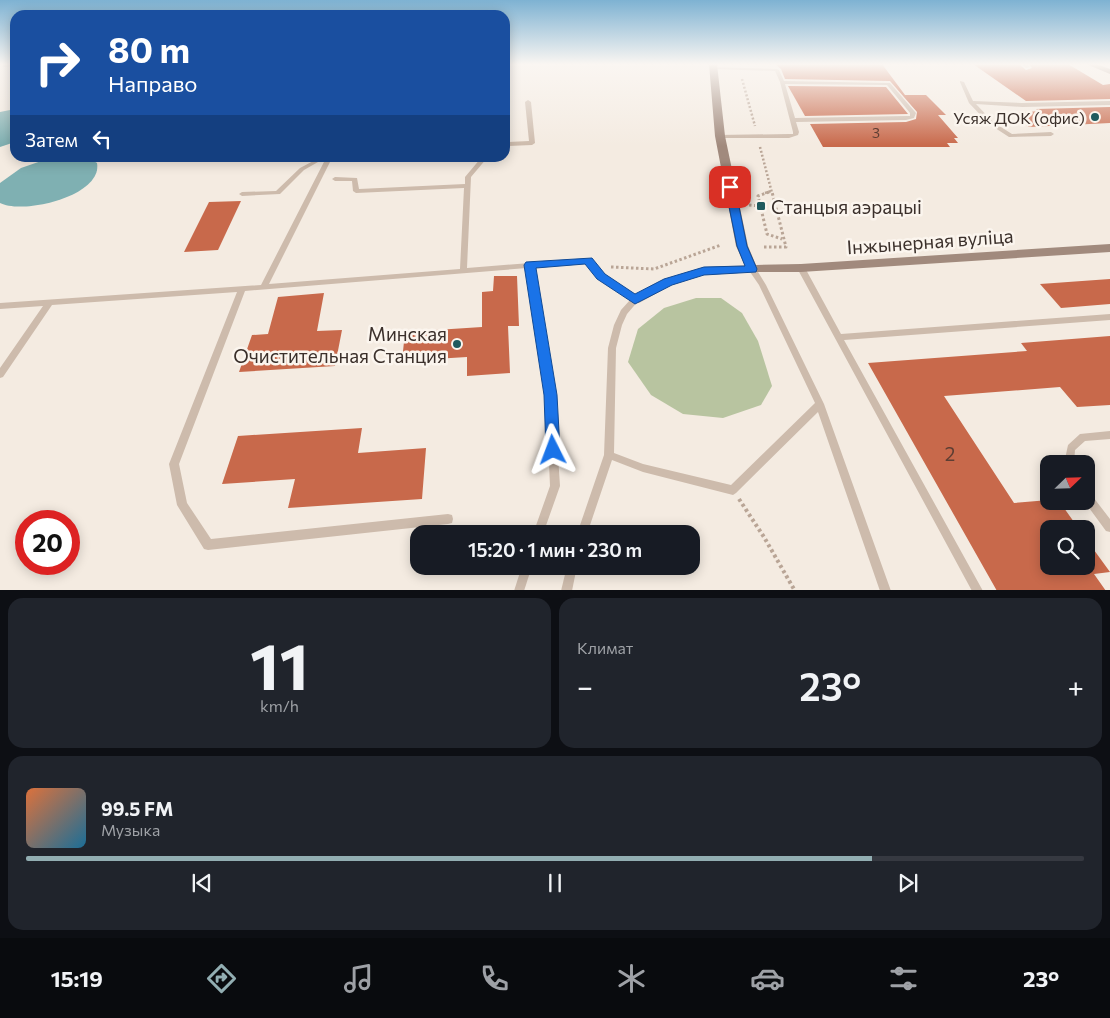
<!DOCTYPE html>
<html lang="ru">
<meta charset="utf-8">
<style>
:root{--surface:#171b24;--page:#20242c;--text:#f1f3f6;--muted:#9ea1a6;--line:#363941;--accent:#92aeb2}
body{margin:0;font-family:Commissioner,sans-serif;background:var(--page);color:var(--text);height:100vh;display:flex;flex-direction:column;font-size:19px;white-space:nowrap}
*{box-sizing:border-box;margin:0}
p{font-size:16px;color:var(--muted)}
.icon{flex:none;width:28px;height:28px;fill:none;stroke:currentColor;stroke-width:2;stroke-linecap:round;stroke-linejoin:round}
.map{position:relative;height:590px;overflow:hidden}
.sheet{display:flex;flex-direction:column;gap:8px;padding:8px;background:#0d0f14;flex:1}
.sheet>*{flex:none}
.banner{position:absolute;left:10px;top:10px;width:500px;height:152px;border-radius:15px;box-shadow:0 2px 12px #0003;background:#1a4fa0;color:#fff;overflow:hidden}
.needle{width:32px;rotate:67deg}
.tools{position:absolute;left:1040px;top:455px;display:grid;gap:10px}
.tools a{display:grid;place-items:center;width:55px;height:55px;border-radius:10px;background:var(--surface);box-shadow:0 2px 12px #0003;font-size:25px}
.speed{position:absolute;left:15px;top:510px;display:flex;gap:10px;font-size:25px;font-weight:700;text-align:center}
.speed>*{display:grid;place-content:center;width:65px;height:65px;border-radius:50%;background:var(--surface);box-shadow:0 2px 12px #0003;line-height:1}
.speed .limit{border:8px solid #d22;background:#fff;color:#111}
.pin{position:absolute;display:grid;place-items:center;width:42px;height:42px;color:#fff;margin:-21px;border-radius:10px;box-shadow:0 2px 8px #0006}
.me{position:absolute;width:55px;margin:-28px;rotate:357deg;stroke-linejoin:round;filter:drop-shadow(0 0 4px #0008)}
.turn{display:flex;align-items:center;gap:18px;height:105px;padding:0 15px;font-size:22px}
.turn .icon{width:65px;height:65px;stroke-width:2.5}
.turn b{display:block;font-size:35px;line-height:42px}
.then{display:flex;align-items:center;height:48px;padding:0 15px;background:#0003;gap:10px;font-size:19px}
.big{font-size:38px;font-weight:600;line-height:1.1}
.sheet .card{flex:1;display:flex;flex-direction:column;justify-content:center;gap:8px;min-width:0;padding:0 18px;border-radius:15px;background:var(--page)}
.sheet .dial{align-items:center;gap:0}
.dial b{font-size:65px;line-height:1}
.song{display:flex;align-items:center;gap:15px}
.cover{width:60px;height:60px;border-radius:8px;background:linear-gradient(135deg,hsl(20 70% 55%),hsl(200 70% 35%))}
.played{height:5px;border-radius:2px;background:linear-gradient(90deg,var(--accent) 80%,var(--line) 80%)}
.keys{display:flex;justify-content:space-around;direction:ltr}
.heat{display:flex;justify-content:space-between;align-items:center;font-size:28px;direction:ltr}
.sheet .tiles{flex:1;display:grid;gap:8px;grid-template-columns:1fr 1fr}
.card:last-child{grid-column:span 2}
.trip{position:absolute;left:410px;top:525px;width:290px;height:50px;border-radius:15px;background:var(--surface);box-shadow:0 2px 12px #0003;font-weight:600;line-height:50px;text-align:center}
.tabs{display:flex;height:80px;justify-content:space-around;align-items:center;background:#090b0e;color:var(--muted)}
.tabs .icon{width:35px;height:35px}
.tabs .on{color:var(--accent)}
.tabs b{font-size:22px;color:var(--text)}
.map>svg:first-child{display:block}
.green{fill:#b8c4a0}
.water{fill:#7fb0b2}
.building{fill:#c8694b}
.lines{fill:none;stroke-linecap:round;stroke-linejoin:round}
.path-far2{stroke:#b9a596;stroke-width:2.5;stroke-dasharray:2 2;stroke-linecap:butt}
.path-far1{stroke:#b9a596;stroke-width:3;stroke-dasharray:2.5 2.5;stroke-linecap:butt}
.path{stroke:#b9a596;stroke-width:4;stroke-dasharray:3 3;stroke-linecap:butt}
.lane{fill:#cdbbac;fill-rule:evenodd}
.street{fill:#cdbbac;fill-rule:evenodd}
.secondary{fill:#a18a7d;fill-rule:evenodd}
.route{fill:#1a73e8;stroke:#114b97}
.poi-dot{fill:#1f5a5e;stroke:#fbf5ee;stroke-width:2}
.labels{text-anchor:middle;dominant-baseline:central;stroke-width:5;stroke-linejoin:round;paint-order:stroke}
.far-number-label{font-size:14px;fill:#5e3e33}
.far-poi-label{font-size:16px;fill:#3b302b;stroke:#fbf5ee;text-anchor:end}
.poi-label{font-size:19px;fill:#3b302b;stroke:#fbf5ee;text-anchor:start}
.street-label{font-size:19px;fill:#3b302b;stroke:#fbf5ee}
.near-number-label{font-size:19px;fill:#5e3e33}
</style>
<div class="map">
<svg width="1110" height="591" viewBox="0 0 1110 591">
<rect width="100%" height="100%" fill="#f4ebe1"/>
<polygon class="green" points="696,298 721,298 742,313 758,341 772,386 761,405 723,418 683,414 651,395 628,362 638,329 664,308"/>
<g class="water">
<polygon points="15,109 15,142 0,147 0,112"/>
<path d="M50,158H89L97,163C103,196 23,215 0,203V183L21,168Z"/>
</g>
<g class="building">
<polygon points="775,64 882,64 905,95 926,95 946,115 938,115 958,138 954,138 958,143 947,143 950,147 823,147 810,124 906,122 916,119 917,112 890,81 785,79 781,69"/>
<polygon points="973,64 1019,64 1026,70 1032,68 1029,64 1068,64 1103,85 1110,84 1110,99 1026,101"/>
<polygon points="788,86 886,87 908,114 805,116"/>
<polygon points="1110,107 1110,123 1029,127 1011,113 1040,111 1036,109"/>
<polygon points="241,201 218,250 184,252 209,202"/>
<polygon points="494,276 517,276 519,326 508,326 510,373 467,376 467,357 402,361 405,332 482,327 482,292 493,291"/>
<polygon points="1110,279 1110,304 1061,308 1040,284"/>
<polygon points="324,293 317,331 342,330 335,366 239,372 252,335 268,334 278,297"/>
<polygon points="1110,336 1110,405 1077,407 1060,387 944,396 1014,503 1049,500 1049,501 1059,501 1079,529 1049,529 1049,566 1086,566 1086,539 1110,572 1094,574 1106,591 997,591 868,363 1027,351 1021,343"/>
<polygon points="362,428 358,453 426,448 422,499 288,508 295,479 222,484 238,436"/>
</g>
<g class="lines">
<g class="path-far2">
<polyline points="742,79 755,126"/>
<polyline points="760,147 772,193"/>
<polyline points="765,193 771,191"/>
</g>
<g class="path-far1">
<polyline points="769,192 758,196 767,234 782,239"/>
<polyline points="749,205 761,206"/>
<polyline points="764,247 786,247 772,192"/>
<polyline points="611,267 654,269 721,245"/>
</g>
<polyline class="path" points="739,499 764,537 795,591"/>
<g class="lane">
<polygon points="15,64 15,66 4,67 2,66 4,65"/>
<polygon points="1021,64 1026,64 1030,67 1026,68"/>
<path d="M711,67L777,69L779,70L784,81L888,83H890L916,113L914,118L906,120L796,122L799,132L798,135L789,138H720L718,137V135L789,134H793V132L780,82L775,71L713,69L711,68ZM785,84L887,85L910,113V116H906L795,118Z"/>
<polygon points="960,81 964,82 973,101 1022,103 1110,101 1110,105 1022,107 976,104 993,122 1012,134 1051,132 1054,134 1051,136 1009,137 989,124 969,103 960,82"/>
<polygon points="528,100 531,102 535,143 532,145 505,146 505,142 529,141 525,102"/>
<polygon points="319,158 325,158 304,170 280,194 242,196 239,194 242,192 276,191 300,168"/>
<polygon points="326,158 332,158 269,284 460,269 464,188 356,193 353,191 352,181 335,181 332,179 335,177 357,178 359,189 465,184 465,177 481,158 487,158 471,177 467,268 530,263 591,259 604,274 639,300 627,314 622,325 616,348 614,453 643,464 731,485 815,403 759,285 748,269 752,267 755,267 766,285 824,404 891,591 880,591 818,412 736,493 733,495 643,472 612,460 587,534 577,534 604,455 608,348 614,325 621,310 630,300 598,278 586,264 534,268 554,395 560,486 543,534 533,534 550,486 546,395 527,268 245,291 179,464 187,503 211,539 448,514 452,515 453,519 452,523 448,524 208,550 204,549 177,505 169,464 237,292 52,305 3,377 0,378 0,368 43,306 0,309 0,303 261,285"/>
<polygon points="798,266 804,266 841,334 1110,314 1110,320 844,340 983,591 972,591 797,268"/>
<polygon points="1110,431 1110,439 1085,441 1075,450 1074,464 1064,464 1068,445 1080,434"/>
<polygon points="1086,491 1090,493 1110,519 1110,532 1106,531 1084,501 1086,501"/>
<polygon points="522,566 532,566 524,591 514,591"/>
<polygon points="567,566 577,566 572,591 561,591"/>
</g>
<polygon class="street" points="752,265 756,266 758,269 756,272 704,275 672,285 639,303 631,303 629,300 631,297 664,279 704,267"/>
<g class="secondary">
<polygon points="709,64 717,64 725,136 748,246 756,265 801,264 1110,244 1110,252 801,272 748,272 736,246 715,136"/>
<polygon points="1086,64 1096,64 1110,69 1110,74"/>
</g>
</g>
<linearGradient id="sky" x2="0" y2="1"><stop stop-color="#7eb2d2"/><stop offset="0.44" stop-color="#faf6f2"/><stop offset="1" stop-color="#faf6f2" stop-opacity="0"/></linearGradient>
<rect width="1110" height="146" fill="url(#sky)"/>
<polygon class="route" points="730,184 735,187 747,246 757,269 756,272 704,275 672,285 635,304 597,279 585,264 536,268 557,395 560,450 558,454 553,456 548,454 546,450 544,395 524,265 526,262 592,258 605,274 635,294 664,279 704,267 745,266 737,246 725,187"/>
<g class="poi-dot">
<circle cx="1095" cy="117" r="5"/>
<rect x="756" y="201" width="10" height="10" rx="2.5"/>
<circle cx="457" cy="344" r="5"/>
</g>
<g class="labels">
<g class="far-number-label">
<text x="876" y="132">3</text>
</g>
<g class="far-poi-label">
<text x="1085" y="117">Усяж ДОК (офис)</text>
</g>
<g class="poi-label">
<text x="771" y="206">Станцыя аэрацыі</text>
<text x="447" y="333" text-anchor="end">Минская<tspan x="447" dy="22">Очистительная Станция</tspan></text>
</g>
<g class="street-label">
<text transform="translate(930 241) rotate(-4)">Інжынерная вуліца</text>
</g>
<g class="near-number-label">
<text x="950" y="453">2</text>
</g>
</g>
</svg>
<div class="tools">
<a><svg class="needle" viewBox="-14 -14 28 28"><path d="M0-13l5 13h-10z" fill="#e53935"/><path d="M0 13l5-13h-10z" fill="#9ea1a6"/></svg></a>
<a><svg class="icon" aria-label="search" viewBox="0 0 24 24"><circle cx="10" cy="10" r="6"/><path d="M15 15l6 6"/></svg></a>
</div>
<div class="speed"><div class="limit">20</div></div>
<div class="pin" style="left:730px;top:187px;background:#d93025"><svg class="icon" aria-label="arrive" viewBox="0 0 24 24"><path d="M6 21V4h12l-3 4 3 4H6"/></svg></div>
<svg class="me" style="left:553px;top:450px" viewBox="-20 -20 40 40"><path d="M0-17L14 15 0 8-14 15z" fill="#1a73e8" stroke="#fff" stroke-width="4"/></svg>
<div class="trip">15:20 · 1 мин · 230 m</div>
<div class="banner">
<div class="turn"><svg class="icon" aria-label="right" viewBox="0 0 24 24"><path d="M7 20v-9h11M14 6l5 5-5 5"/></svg><div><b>80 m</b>Направо</div></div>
<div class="then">Затем<svg class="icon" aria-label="left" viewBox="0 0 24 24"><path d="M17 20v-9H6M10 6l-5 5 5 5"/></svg></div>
</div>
</div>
<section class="sheet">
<div class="tiles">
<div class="card dial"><b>11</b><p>km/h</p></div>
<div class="card"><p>Климат</p>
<div class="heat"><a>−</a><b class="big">23°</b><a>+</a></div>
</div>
<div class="card">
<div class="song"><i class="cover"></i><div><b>99.5 FM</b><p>Музыка</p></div></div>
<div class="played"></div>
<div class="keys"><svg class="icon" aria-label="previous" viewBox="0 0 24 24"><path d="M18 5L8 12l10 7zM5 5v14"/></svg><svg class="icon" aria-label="pause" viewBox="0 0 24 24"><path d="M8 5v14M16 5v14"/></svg><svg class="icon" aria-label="next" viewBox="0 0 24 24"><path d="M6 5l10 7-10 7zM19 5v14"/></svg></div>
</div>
</div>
</section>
<nav class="tabs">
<b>15:19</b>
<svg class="icon on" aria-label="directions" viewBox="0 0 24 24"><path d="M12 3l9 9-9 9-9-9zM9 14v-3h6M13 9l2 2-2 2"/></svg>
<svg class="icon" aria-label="music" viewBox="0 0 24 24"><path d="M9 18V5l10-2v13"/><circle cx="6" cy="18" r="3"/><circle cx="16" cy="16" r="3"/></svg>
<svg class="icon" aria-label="phone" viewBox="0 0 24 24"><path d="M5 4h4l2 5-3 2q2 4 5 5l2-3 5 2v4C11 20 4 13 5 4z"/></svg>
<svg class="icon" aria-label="climate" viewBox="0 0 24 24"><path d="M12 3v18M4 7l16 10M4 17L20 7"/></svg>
<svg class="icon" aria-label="car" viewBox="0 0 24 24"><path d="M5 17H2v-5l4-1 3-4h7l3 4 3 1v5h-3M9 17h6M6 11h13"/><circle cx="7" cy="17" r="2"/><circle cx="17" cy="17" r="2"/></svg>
<svg class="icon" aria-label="filters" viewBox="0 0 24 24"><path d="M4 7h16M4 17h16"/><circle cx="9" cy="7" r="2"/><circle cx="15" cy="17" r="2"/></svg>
<b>23°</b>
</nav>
